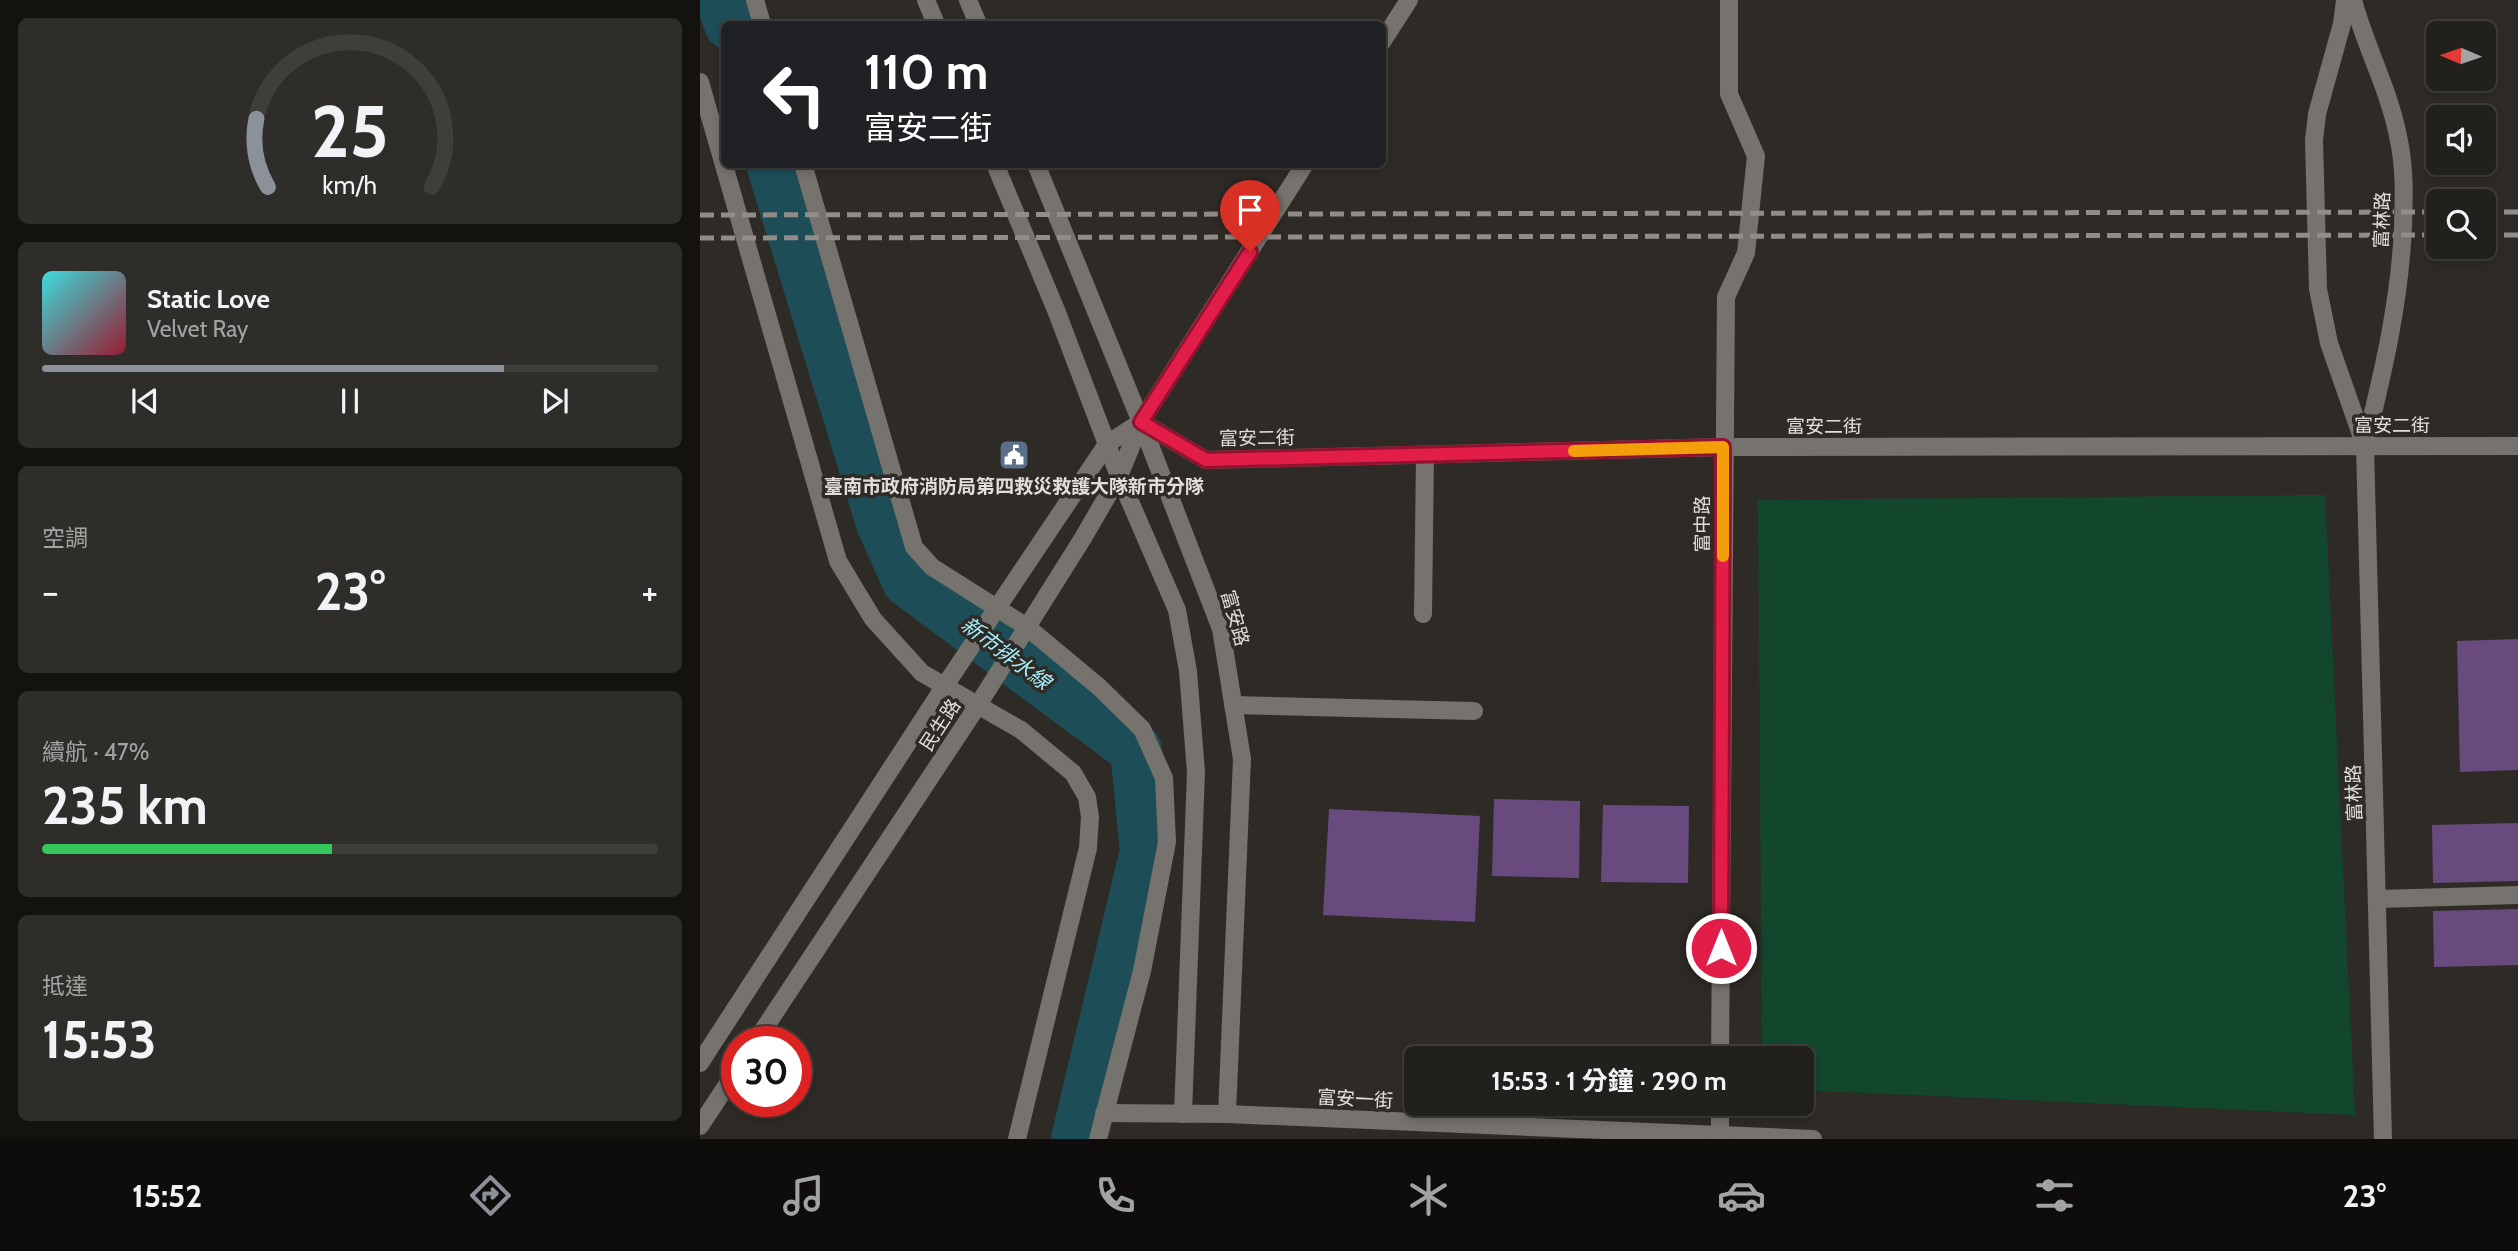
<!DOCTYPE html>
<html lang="zh-TW">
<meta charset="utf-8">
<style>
:root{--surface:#22201c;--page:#2e2d29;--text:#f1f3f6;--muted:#a2a3a3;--line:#3f3e3b;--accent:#8c9099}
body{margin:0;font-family:Cabin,"Noto Sans TC",sans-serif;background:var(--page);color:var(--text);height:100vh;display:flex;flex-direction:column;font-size:26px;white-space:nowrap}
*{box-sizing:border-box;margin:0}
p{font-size:23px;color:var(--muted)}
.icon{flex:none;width:38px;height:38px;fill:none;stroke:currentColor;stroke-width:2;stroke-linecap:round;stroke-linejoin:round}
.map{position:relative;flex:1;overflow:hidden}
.sheet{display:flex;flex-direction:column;gap:18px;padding:18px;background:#13120f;width:700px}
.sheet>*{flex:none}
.hud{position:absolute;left:21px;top:21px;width:665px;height:147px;border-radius:10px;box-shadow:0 4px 10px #0003,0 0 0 2px var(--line);background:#202124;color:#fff;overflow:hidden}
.needle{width:46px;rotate:272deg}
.fabs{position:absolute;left:1726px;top:21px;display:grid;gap:14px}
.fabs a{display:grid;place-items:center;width:70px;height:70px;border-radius:10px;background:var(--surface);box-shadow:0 4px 10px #0003,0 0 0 2px var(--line);font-size:35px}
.speed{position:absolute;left:21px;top:1026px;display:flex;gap:14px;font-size:35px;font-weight:700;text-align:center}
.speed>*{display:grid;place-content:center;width:91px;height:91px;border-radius:50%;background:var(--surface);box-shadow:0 4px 10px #0003,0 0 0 2px var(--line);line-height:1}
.speed .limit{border:10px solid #d22;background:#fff;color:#111}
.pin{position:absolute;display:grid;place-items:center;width:60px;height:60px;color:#fff;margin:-72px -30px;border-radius:50% 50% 50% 0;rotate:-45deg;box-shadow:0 0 7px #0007}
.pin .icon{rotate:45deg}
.me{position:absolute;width:77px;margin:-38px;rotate:0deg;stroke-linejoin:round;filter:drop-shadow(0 0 5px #0008)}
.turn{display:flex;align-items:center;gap:24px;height:147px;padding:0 28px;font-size:32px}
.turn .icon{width:91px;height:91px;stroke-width:2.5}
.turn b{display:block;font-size:49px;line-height:60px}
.big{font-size:52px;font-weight:700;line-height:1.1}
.sheet .tile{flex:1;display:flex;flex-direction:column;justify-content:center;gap:10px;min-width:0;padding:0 24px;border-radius:10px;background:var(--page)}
.sheet .dial{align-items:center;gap:0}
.dial svg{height:182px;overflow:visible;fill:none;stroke:var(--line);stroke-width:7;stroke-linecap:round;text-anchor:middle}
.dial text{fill:var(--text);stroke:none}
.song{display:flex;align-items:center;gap:21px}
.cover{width:84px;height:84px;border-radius:10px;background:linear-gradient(135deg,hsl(180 70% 55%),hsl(350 70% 35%))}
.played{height:7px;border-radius:4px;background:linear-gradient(90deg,var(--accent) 75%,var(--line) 75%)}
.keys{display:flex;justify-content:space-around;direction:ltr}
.heat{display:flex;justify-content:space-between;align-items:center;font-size:38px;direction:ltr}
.charge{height:10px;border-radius:5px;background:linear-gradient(90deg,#34c759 47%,var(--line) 0)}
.trip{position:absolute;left:704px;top:1046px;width:410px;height:70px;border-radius:10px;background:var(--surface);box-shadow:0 4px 10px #0003,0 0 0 2px var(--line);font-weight:700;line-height:70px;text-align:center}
.dock{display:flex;height:112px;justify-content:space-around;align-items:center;background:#0e0d0b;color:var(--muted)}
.dock .icon{width:49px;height:49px}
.dock .selected{color:var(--accent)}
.dock b{font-size:32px;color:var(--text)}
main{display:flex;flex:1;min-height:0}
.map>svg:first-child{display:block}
.green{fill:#12462d}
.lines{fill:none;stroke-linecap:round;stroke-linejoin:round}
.river{stroke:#1d4e57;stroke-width:52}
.building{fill:#694a7e}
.service{stroke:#76726d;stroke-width:18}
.minor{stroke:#76726d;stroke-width:18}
.tertiary{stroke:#76726d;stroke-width:18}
.rail{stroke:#908d89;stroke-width:5;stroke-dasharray:14 7;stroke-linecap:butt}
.route-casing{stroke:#92132f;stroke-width:18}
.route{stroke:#e11d48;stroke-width:12}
.slow{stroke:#f59e0b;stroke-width:12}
.labels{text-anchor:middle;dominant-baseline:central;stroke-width:7;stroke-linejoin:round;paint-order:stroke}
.street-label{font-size:19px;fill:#e0ddda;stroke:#2e2b26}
.poi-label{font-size:19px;font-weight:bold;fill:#e0ddda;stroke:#2e2b26}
.water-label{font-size:21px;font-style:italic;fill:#a6ecfa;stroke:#2e2b26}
</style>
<main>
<section class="sheet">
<div class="tile dial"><svg viewBox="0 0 100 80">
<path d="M14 69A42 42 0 1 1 86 69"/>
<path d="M14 69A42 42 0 0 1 9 39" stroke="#8c9099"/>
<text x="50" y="56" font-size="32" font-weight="700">25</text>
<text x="50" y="72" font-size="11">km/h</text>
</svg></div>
<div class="tile">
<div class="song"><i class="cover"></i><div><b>Static Love</b><p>Velvet Ray</p></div></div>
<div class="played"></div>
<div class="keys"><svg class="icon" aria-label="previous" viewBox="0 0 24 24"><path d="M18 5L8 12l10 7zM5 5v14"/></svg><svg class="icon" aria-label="pause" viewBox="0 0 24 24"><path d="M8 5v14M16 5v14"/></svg><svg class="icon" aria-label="next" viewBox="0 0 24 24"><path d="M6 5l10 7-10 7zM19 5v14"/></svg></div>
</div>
<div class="tile"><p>空調</p>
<div class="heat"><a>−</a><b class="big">23°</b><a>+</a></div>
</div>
<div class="tile"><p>續航 · 47%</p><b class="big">235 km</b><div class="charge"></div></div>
<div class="tile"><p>抵達</p><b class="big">15:53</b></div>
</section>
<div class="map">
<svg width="1818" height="1139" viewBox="0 0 1818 1139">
<rect width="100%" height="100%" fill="#2e2b26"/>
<polygon class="green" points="1625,495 1655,1115 1101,1090 1101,1059 1062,1059 1058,500"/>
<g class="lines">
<g class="river">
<polyline points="22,0 30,24"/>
<polyline points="72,164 182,523 208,581 436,750 446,851 377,1139"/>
</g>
</g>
<g class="building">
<polygon points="1818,639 1818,770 1760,772 1757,641"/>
<polygon points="794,799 880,801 879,878 792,876"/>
<polygon points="903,805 989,806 988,883 901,882"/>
<polygon points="629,809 780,816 775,922 623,915"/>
<polygon points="1818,823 1818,881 1733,883 1732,825"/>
<polygon points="1818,909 1818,965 1734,967 1733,911"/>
</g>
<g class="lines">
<g class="service">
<polyline points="55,0 62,24"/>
<polyline points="0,82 138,561 173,619 222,673 321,730 373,773 387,797 390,817 388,848 317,1139"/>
<polyline points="103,164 214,547 232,567 327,627 399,687 442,729 464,778 467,842 442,971 398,1139"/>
<polyline points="723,614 725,455"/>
<polyline points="533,705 774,711"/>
<polyline points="1678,899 1818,895"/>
</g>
<g class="minor">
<polyline points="226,0 236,24"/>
<polyline points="268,0 278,24"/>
<polyline points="1645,0 1642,24 1617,114 1614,140 1618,289 1629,343 1665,446"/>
<path d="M1653,0C1665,46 1689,89 1698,136C1705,167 1704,195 1703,226C1700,301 1683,373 1665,446L1683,1139"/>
<polyline points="295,164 356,310 419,476 477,610 488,671 496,772 483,1114"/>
<polyline points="336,164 441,422 521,629 542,759 527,1114"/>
<polyline points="441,422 506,460 1023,447 1818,446"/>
<polyline points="1020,1059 1026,297 1046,253 1056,156 1029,94 1029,0"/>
<polyline points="404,1113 527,1114 1113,1139"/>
<polyline points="1020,1136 1020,1104"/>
</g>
<g class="tertiary">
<polyline points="682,42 709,0"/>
<polyline points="56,1041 278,705 383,538 419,476 441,422 605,164"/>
<polyline points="0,1063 244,687 407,444 441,422"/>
<polyline points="0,1126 37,1070"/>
</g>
<g class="rail">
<polyline points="1783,212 1818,212"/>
<polyline points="0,215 1738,212"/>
<polyline points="1783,235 1818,235"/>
<polyline points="0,238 1738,235"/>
</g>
</g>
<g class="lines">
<g class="route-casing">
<polyline id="route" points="550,252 441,422 506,460 1023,447 1021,948"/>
</g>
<use href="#route" class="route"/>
<polyline class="slow" points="874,451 1023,447 1023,556"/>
</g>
<defs>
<g id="civic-square" transform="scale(1.575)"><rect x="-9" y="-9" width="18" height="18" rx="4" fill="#5c6f8a" stroke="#2e2b26"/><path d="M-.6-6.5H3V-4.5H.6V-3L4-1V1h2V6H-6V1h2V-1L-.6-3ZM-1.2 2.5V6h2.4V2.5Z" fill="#fff"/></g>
</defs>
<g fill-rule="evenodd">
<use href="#civic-square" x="314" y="455"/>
</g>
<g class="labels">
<g class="street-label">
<text transform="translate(1682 220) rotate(-88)">富林路</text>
<text x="1692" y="425">富安二街</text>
<text x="1124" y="426">富安二街</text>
<text transform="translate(557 438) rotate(-1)">富安二街</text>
<text transform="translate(1002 524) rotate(-90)">富中路</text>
<text transform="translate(535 618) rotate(74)">富安路</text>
<text transform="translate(240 725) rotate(-57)">民生路</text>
<text transform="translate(1654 793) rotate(-92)">富林路</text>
<text transform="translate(655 1099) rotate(3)">富安一街</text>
</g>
<g class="poi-label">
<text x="314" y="486">臺南市政府消防局第四救災救護大隊新市分隊</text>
</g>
<g class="water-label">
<text transform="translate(306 653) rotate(37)">新市排水線</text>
</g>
</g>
</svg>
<div class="fabs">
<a><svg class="needle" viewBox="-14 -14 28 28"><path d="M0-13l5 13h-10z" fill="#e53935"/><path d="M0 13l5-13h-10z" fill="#a2a3a3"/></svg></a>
<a><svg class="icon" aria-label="sound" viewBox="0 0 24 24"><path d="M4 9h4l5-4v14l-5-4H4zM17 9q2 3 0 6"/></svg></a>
<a><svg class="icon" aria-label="search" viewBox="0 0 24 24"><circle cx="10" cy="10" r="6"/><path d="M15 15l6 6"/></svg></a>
</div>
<div class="speed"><div class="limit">30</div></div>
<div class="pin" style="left:550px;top:252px;background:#d93025"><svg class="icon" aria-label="arrive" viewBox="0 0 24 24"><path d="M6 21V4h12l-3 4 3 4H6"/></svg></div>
<svg class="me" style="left:1021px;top:948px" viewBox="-20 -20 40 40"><circle r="17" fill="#e11d48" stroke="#fff" stroke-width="3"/><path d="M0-11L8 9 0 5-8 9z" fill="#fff"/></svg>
<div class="trip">15:53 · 1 分鐘 · 290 m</div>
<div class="hud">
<div class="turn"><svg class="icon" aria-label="left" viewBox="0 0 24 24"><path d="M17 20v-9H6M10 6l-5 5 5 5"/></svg><div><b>110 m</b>富安二街</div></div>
</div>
</div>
</main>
<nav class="dock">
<b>15:52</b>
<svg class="icon selected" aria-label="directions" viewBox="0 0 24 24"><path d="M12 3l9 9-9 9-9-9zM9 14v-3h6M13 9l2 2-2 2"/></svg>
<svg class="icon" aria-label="music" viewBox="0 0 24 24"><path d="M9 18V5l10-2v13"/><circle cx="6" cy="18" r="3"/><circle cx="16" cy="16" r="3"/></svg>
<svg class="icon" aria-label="phone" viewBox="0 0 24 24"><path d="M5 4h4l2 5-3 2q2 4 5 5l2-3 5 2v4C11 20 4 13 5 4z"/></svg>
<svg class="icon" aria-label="climate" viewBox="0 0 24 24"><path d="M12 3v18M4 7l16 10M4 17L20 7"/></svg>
<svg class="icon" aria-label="car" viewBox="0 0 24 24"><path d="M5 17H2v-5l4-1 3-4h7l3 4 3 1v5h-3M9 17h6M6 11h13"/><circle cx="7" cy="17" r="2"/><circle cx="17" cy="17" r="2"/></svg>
<svg class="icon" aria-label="filters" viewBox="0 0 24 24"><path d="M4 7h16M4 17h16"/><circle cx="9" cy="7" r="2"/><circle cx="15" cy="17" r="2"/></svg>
<b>23°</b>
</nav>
